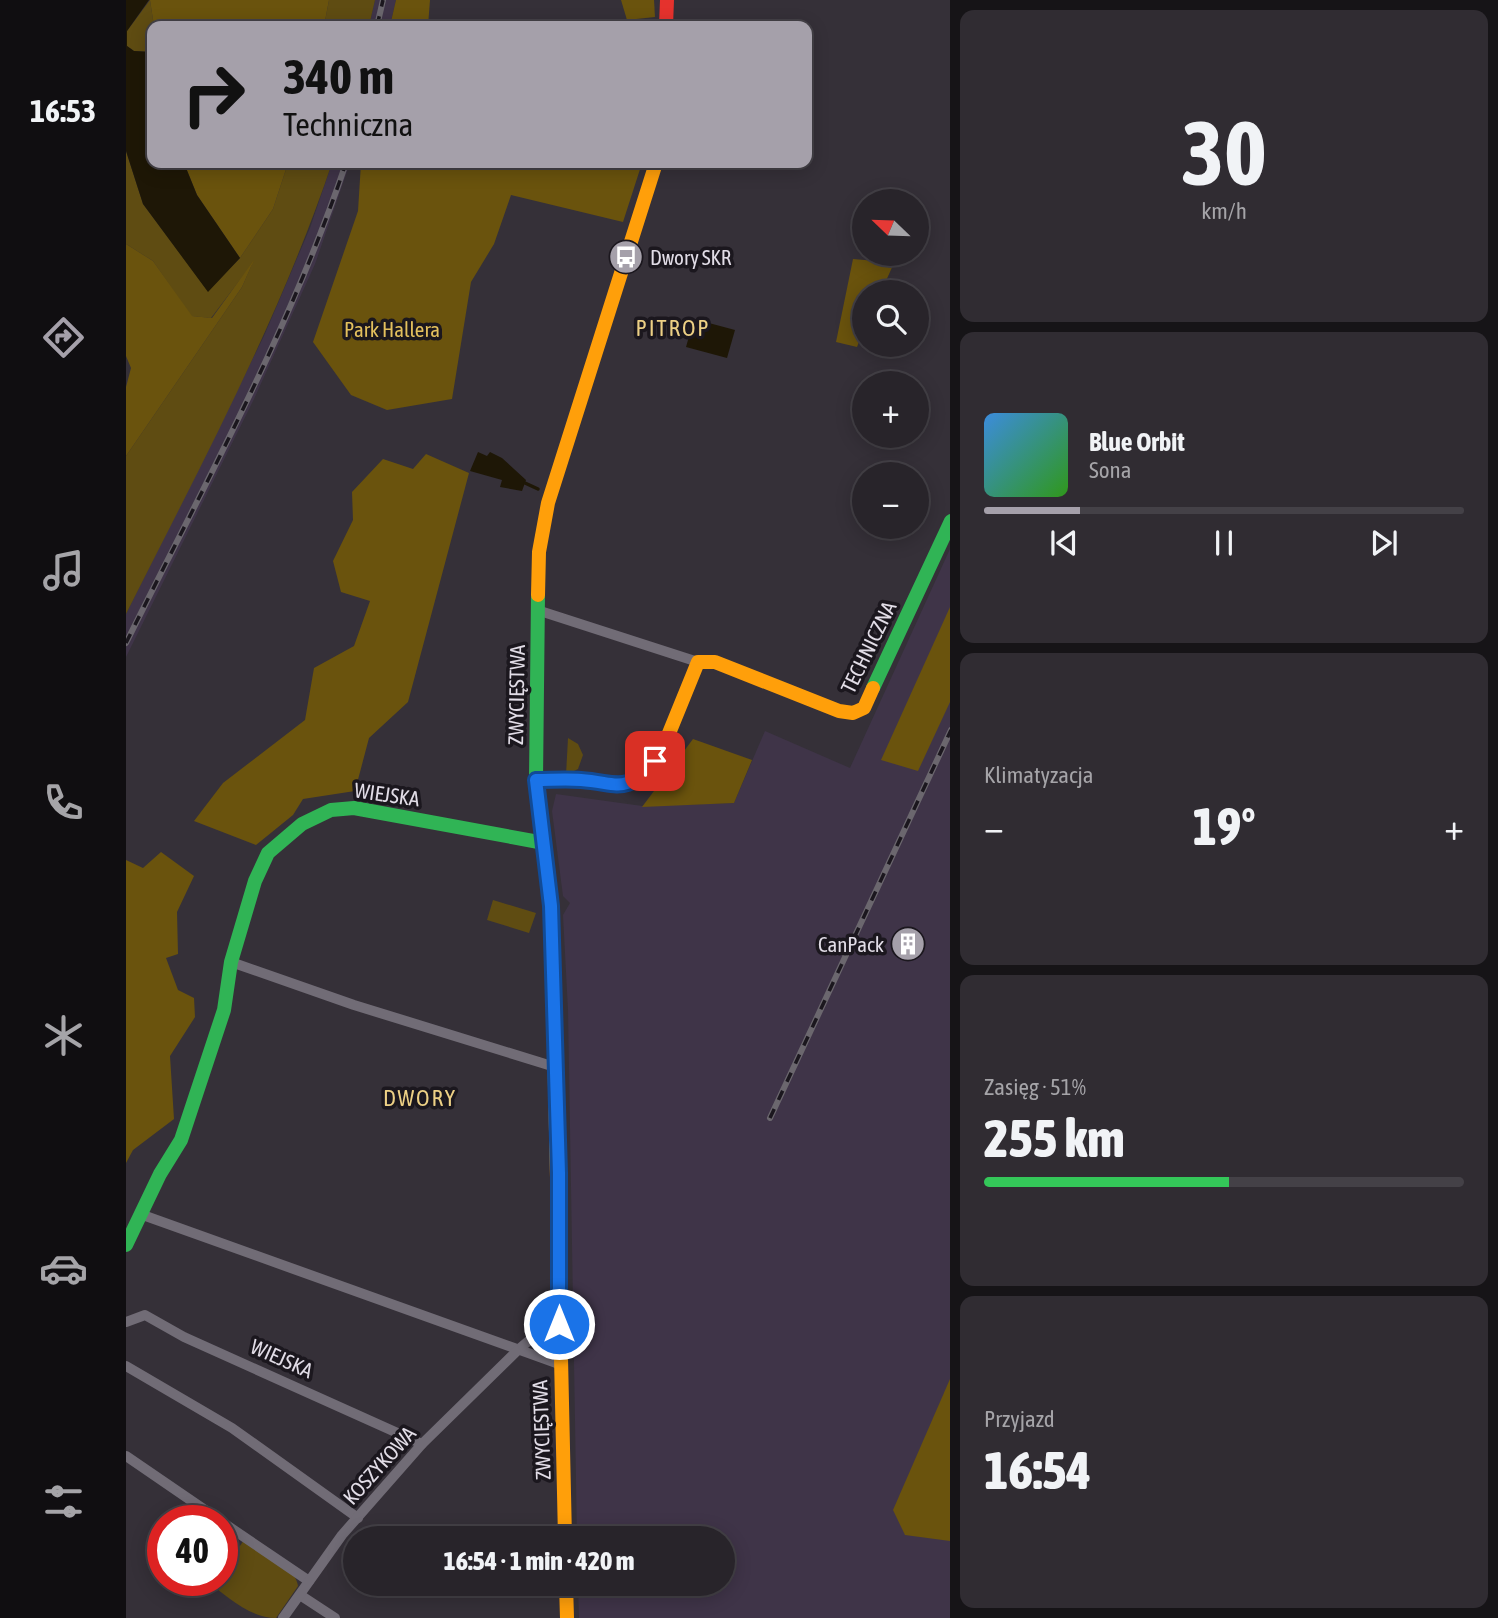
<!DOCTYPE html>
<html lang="pl">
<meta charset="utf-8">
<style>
:root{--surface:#28242a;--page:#302c32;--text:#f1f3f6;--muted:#a5a4a8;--line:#444147;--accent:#a5a0aa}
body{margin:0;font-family:"Asap Condensed",sans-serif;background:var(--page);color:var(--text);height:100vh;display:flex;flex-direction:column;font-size:26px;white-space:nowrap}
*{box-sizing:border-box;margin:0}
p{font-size:23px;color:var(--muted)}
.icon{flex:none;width:38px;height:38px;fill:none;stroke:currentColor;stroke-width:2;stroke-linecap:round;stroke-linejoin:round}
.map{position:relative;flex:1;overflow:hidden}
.side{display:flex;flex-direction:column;gap:10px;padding:10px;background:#161417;width:548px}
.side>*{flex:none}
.hud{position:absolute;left:21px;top:21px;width:665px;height:147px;border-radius:14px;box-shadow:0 4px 18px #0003,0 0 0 2px var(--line);background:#a5a0aa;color:#111;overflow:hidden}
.needle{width:46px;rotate:293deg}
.controls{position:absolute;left:726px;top:189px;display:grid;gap:14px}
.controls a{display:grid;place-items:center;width:77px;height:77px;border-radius:50%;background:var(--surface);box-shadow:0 4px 18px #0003,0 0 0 2px var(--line);font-size:35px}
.speed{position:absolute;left:21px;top:1505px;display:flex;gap:14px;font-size:35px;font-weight:700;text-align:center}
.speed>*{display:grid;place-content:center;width:91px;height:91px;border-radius:50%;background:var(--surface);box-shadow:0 4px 18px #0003,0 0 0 2px var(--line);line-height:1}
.speed .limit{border:10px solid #d22;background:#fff;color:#111}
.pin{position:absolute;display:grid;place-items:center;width:60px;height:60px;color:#fff;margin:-30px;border-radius:14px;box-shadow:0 4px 10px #0006}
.me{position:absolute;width:77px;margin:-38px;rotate:0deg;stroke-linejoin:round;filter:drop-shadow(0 0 5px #0008)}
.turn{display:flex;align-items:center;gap:24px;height:147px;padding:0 21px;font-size:32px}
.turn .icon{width:91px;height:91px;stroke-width:2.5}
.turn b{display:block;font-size:49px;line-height:60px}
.big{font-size:52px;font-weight:800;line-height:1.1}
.side .widget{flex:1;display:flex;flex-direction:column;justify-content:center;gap:10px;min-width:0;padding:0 24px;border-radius:14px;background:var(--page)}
.side .dial{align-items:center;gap:0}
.dial b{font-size:91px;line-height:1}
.song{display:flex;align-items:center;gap:21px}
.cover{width:84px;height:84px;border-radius:10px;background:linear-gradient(135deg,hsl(210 70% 55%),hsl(110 70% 35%))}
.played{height:7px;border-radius:4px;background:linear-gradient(90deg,var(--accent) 20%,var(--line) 20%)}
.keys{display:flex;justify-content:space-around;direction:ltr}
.heat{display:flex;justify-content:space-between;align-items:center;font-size:38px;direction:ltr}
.charge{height:10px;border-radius:5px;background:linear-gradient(90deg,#34c759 51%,var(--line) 0)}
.trip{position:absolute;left:217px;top:1526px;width:392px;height:70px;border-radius:35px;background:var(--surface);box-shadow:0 4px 18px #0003,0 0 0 2px var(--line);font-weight:800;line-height:70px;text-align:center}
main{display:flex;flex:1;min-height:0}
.menu{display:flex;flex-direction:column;width:126px;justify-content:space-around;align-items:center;background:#100e11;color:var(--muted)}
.menu .icon{width:49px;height:49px}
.menu .active{color:var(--accent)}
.menu b{font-size:32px;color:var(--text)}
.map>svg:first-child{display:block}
.built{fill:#3f3448}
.green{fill:#5f4c12}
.forest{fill:#6a530d}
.water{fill:#1e1706}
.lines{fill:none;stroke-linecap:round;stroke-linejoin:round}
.stream{stroke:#1e1706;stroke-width:3.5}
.street{stroke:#716c76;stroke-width:10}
.fast{stroke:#30b455;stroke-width:14}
.slow{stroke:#ff9f0a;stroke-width:14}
.jam{stroke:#e5322d;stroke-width:14}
.rail-casing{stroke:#6b676e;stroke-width:6}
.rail{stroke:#1b171e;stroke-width:3.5;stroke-dasharray:10;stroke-linecap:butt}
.route-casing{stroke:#114b97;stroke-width:18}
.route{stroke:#1a73e8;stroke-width:12}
.labels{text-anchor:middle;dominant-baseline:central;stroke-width:7;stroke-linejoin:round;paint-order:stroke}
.poi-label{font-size:21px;fill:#e2dde7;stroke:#1b171e;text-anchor:start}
.park-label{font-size:21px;fill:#e4c05d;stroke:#1b171e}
.street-label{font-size:21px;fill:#e2dde7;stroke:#1b171e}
.neighbourhood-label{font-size:23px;letter-spacing:2px;fill:#edd085;stroke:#1b171e}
</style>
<main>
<nav class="menu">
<b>16:53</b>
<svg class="icon active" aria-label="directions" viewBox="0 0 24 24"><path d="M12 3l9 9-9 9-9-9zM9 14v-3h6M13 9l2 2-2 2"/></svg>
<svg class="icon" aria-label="music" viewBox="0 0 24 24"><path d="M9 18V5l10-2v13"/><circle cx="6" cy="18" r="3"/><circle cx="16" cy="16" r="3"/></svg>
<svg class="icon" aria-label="phone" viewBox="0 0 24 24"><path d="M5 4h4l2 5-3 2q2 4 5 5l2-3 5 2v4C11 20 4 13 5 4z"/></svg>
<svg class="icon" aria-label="climate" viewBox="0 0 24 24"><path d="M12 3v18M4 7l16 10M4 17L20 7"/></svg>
<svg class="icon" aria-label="car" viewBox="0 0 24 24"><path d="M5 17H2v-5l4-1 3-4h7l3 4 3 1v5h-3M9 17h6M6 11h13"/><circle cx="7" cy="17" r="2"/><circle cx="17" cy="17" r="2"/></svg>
<svg class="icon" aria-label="filters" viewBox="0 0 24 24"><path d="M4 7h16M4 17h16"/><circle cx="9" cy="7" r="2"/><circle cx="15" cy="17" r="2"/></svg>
</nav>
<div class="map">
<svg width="825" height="1618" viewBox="0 0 825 1618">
<rect width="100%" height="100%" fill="#353038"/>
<g class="built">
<polygon points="249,0 270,0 264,26 243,26"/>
<polygon points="206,163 224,163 189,264 128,399 0,657 0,614 138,336 184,228"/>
<polygon points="824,549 824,1618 453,1618 452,1584 597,1584 597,1538 451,1538 442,1010 437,915 444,903 437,896 426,811 430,794 516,806 608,803 639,731 724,768"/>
</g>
<g class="green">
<polygon points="24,0 28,26 26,52 8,51 1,46 1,31"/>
<polygon points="203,0 249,0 243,26 198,26"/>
<path d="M0,151L17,204L82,291L114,258L147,209L162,163H206C153,320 74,467 0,614V456L116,287L126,264L85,318L65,316L27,261L0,244Z"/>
<polygon points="442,738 452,744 457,755 452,769 440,775"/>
<polygon points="367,900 410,913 403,933 361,920"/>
<path d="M118,1540C133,1550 170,1566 172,1586L150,1618C123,1618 100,1595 79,1580H96V1549L107,1556Z"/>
</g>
<g class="forest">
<polygon points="24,0 203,0 198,26 28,26"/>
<polygon points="270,0 304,0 302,26 264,26"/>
<polygon points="495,0 528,0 529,17 501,20"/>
<polygon points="58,163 162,163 147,209 114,258 71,195"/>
<polygon points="235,163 516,163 497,222 385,195 368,244 345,282 326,399 261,410 225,395 187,342 232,211"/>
<polygon points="0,244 27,261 66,316 86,318 128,260 116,287 0,456 0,387 5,368 0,356"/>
<polygon points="754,254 772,254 755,292 738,292 738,329 731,347 710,342 727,259 750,261"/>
<polygon points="300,454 343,473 282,702 243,738 229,791 177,799 167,815 130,845 68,821 97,783 179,720 188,668 228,646 244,601 215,592 207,561 227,520 226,492 257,459 287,469"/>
<polygon points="824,607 824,702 792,771 755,760"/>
<polygon points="567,739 626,760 608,803 516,807"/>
<polygon points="35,852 68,876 51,912 52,954 40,958 52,990 68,998 69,1017 44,1056 48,1119 7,1150 0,1163 0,860 17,868"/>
<polygon points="824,1379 824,1541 779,1535 767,1510"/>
</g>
<g class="water">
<polygon points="0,0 23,0 1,31 1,46 8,51 26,52 26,163 58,163 71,195 114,258 82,292 17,204 0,151"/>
<polygon points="568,319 609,330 601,358 560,347"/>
<polygon points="352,452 361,456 364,452 376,458 400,480 396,491 374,487 376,480 344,471"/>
</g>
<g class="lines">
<polyline class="stream" points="399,483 412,489"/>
<g class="street">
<polyline points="411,610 572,662"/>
<polyline points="105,962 228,1005 429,1067"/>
<polyline points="14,1214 433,1364"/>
<polyline points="0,1322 19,1315 58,1337 296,1444"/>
<polyline points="0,1366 106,1428 232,1518"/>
<polyline points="0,1456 95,1521"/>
<polyline points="96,1522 183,1581"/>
<polyline points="174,1595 209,1618"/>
<polyline points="157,1618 216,1535 296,1444 393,1349 419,1327 433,1324"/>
</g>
<g class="fast">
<polyline points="412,595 410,780 425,907 427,997"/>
<polyline points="747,688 825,521"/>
<polyline points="0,1245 34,1174 55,1140 98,1010 105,962 129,881 142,853 176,824 205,810 228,808 418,843"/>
</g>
<g class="slow">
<polyline points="412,595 413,552 422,503 530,163"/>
<polyline points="410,780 454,780 495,786 512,779 537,748 572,662 589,662 713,711 727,713 738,708 747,688"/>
<polyline points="427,997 439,1538"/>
<polyline points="440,1584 441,1618"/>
</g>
<polyline class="jam" points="540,26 541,0"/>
<g class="rail-casing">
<g id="rail">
<polyline points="251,26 257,0"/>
<path d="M0,643C78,485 164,330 220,163"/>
<polyline points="644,1118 825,730"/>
</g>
</g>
<use href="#rail" class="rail"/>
</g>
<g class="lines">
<g class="route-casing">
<path id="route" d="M433,1324V1173L425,906L410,780C425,780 440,779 455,780C495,783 497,795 529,761"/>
</g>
<use href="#route" class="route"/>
</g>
<defs>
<g id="bus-disc" transform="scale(1.75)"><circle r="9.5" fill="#a5a0aa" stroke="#1b171e"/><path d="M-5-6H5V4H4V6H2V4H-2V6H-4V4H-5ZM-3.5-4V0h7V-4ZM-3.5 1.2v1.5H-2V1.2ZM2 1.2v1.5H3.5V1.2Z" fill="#fff"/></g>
<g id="building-disc" transform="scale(1.75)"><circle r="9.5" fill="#a5a0aa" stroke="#1b171e"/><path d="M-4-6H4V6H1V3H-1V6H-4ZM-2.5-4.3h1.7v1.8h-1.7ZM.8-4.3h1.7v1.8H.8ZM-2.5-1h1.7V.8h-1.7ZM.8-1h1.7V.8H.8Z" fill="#fff"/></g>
</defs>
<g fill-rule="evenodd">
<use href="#bus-disc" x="500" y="257"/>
<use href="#building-disc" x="782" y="944"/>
</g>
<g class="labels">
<g class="poi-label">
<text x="524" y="257">Dwory SKR</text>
<text x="758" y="944" text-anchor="end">CanPack</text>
</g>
<g class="park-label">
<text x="266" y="329">Park Hallera</text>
</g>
<g class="street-label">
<text transform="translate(742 647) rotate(-64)">TECHNICZNA</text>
<text transform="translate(390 695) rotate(-89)">ZWYCIĘSTWA</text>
<text transform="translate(261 794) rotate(8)">WIEJSKA</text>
<text transform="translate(156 1358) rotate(24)">WIEJSKA</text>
<text transform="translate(415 1430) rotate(-92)">ZWYCIĘSTWA</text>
<text transform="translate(253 1465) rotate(-48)">KOSZYKOWA</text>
</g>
<g class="neighbourhood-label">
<text x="547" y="328">PITROP</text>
<text x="294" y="1098">DWORY</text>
</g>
</g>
</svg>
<div class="controls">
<a><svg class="needle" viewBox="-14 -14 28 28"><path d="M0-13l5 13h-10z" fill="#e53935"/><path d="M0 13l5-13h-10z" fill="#a5a4a8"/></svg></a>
<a><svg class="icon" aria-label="search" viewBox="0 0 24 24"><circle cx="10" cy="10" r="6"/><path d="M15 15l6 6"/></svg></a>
<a>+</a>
<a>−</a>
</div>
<div class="speed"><div class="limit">40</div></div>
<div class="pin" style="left:529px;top:761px;background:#d93025"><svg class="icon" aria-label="arrive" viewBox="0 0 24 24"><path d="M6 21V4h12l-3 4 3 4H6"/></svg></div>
<svg class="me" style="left:433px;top:1324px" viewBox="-20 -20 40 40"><circle r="17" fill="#1a73e8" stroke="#fff" stroke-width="3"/><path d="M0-11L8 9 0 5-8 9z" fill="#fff"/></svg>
<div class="trip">16:54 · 1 min · 420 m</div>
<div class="hud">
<div class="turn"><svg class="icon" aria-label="right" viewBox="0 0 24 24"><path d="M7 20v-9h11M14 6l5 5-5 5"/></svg><div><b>340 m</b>Techniczna</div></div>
</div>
</div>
<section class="side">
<div class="widget dial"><b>30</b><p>km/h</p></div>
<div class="widget">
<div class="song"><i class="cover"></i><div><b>Blue Orbit</b><p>Sona</p></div></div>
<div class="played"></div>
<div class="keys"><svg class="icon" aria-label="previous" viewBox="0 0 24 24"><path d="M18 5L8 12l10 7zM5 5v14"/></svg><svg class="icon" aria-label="pause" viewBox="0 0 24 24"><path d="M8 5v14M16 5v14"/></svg><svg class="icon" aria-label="next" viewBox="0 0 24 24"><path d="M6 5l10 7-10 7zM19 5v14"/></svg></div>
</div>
<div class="widget"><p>Klimatyzacja</p>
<div class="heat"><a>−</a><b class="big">19°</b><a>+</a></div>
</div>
<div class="widget"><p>Zasięg · 51%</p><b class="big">255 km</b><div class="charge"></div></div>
<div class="widget"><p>Przyjazd</p><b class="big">16:54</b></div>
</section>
</main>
